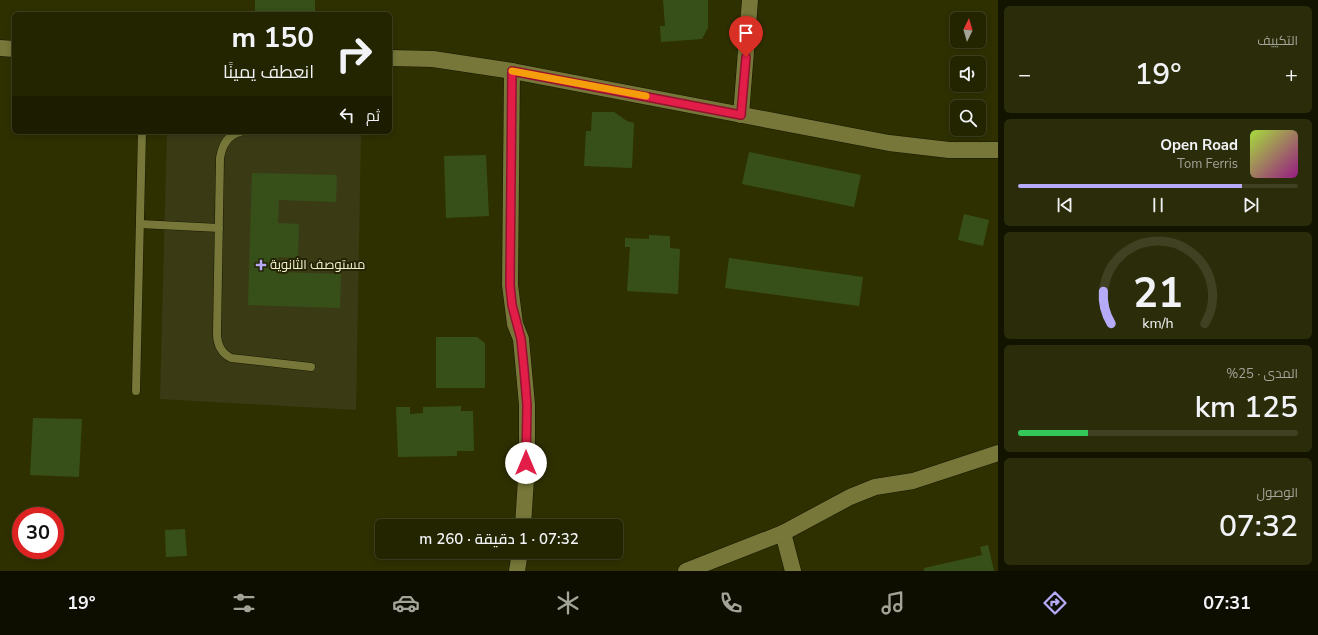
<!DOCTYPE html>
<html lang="ar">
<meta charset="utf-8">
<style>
:root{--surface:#232400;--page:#2b2c0a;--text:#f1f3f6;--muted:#a3a499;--line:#404122;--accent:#b6abf8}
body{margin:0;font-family:"Nunito Sans",Cairo,sans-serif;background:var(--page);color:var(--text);direction:rtl;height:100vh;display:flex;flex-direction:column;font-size:15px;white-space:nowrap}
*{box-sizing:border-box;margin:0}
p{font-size:13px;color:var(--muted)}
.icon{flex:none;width:22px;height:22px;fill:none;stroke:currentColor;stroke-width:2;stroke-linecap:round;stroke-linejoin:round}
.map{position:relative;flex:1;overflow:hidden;direction:ltr}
.side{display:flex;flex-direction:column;gap:6px;padding:6px;background:#131400;width:320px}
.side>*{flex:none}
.guide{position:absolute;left:12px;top:12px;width:380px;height:122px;border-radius:6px;box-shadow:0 2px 6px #0003,0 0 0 1px var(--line);direction:rtl;background:#232400;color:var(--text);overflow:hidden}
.needle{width:26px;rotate:5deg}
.fabs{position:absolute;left:950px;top:12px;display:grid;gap:8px}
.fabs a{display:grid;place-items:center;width:36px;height:36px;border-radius:6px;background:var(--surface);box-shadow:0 2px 6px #0003,0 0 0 1px var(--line);font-size:20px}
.speed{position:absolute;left:12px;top:507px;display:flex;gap:8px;font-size:20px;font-weight:700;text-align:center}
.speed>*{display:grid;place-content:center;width:52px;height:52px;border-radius:50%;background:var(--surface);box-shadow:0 2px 6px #0003,0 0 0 1px var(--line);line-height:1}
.speed .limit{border:6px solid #d22;background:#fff;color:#111}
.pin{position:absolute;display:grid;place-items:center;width:34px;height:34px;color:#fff;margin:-41px -17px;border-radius:50% 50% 50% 0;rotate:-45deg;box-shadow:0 0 4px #0007}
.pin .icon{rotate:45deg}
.me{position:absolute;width:44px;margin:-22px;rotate:0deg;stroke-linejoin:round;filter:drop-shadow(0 0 3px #0008)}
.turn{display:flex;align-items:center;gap:14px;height:84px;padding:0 12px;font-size:18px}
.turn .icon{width:52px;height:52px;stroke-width:2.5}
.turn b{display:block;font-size:28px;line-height:34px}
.then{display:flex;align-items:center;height:38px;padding:0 12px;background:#0003;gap:8px;font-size:15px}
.big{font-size:30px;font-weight:600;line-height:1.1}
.side .card{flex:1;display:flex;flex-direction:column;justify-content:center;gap:6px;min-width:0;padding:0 14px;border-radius:6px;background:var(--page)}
.side .dial{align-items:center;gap:0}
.dial svg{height:104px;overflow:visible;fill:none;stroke:var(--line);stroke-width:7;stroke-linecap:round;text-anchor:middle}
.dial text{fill:var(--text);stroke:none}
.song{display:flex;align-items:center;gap:12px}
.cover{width:48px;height:48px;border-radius:6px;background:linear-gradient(135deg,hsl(80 70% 55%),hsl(310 70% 35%))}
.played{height:4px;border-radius:2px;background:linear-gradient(90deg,var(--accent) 80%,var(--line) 80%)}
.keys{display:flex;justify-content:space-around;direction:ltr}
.heat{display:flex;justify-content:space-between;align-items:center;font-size:22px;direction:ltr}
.charge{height:6px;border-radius:3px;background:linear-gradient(90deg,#34c759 25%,var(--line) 0)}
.trip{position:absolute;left:375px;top:519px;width:248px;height:40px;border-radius:6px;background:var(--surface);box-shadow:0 2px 6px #0003,0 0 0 1px var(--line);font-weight:600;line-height:40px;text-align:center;direction:rtl}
.dock{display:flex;height:64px;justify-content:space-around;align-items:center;background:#0e0e00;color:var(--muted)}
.dock .icon{width:28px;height:28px}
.dock .current{color:var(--accent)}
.dock b{font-size:18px;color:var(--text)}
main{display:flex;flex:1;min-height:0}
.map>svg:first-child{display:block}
.built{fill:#3a3b15}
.building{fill:#37501a}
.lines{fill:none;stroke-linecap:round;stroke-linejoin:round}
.service-casing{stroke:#171700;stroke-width:9}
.minor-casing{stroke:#171700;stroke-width:17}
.service{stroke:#767739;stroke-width:8}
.minor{stroke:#767739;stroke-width:16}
.route-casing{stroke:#92132f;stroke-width:10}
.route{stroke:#e11d48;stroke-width:7}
.slow{stroke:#f59e0b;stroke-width:7}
.poi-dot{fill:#b6abf8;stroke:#252504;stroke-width:1.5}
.labels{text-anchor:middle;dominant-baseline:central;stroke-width:4;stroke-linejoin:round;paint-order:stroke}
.poi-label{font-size:13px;fill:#eef0d0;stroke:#252504;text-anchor:start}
</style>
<main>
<section class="side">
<div class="card"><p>التكييف</p>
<div class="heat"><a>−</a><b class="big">19°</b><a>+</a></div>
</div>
<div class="card">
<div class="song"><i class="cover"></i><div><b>Open Road</b><p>Tom Ferris</p></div></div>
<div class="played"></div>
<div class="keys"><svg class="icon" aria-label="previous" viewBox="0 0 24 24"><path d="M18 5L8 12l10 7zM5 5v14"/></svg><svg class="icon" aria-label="pause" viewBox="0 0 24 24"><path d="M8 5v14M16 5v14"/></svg><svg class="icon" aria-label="next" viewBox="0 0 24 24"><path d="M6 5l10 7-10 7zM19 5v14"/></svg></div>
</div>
<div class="card dial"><svg viewBox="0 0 100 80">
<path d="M14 69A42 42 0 1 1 86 69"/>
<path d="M14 69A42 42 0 0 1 8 44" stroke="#b6abf8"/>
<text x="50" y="56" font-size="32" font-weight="700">21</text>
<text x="50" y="72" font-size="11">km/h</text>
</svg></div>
<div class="card"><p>المدى · 25%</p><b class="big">125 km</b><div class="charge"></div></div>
<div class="card"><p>الوصول</p><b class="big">07:32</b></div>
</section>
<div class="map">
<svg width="998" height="571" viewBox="0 0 998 571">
<rect width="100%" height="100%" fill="#2f3000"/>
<polygon class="built" points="167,132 361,132 356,410 160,399"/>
<g class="building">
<rect x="255" y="0" width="60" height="14"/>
<polygon points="663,0 708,0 708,28 702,39 661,42 660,26 665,26"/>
<polygon points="592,112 614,112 627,121 634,123 632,168 584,166 586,131 591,131"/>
<polygon points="749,152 861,175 854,207 742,184"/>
<polygon points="486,155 489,216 446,218 444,156"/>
<polygon points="252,173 337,175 336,202 279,200 278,223 299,224 298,258 278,257 278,272 341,274 340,308 248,305"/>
<polygon points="964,214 989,220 983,246 958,240"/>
<polygon points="649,235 670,236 670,248 680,249 678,294 627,291 630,247 625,247 625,238 649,239"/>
<polygon points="729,258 863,277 859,306 725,288"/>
<polygon points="436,337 477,337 485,343 485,388 436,388"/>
<polygon points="461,406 461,411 473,411 474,451 457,451 457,456 398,457 396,407 410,407 410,414 423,413 423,407"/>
<polygon points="33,418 82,419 79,477 30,475"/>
<polygon points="185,529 187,556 166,557 165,530"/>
<polygon points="988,545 994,571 924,571 924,568 982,555 980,547"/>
</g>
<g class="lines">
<g class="service-casing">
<g id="service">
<path d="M240,132C228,135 222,146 220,158L217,333C217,345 221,353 231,358L311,367"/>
<polyline points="140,224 219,228"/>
<polyline points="136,391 142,132"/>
</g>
</g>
<g class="minor-casing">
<g id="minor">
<polyline points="0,48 14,49"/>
<polyline points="390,58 433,59 512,71 889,143 949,150 998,150"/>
<polyline points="512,71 510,285 515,324 521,339 527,405 527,463 523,526"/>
<polyline points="741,115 750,0"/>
<polyline points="783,533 793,571"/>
<polyline points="517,571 520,552"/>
<polyline points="686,571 783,533 850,497 875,487 913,481 998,453"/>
</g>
</g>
<use href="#service" class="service"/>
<use href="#minor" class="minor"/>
</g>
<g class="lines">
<g class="route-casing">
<polyline id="route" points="526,463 527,405 524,369 521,339 512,305 510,285 512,71 741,115 746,57"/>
</g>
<use href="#route" class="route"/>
<polyline class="slow" points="512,71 646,96"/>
</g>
<path class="poi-dot" d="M259 259h4v4h4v4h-4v4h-4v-4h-4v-4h4z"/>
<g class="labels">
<g class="poi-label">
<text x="270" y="265">مستوصف الثانوية</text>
</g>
</g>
</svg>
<div class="fabs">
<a><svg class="needle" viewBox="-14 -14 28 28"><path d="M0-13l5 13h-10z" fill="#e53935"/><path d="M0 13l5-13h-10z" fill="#a3a499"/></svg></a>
<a><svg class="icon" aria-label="sound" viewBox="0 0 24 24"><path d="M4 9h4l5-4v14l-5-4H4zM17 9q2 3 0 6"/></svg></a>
<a><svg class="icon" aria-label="search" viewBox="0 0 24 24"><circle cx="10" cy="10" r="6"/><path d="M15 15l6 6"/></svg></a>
</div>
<div class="speed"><div class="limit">30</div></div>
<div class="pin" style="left:746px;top:57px;background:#d93025"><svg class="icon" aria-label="arrive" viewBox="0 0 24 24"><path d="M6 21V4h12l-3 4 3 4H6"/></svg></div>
<svg class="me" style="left:526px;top:463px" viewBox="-20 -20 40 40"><circle r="19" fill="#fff"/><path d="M0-13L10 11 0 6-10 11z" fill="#e11d48"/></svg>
<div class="trip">07:32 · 1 دقيقة · 260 m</div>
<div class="guide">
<div class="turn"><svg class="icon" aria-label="right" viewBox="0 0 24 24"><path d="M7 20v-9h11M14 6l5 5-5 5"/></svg><div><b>150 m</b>انعطف يمينًا</div></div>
<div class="then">ثم<svg class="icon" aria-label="left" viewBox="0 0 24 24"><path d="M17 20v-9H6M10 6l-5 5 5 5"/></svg></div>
</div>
</div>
</main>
<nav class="dock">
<b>07:31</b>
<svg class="icon current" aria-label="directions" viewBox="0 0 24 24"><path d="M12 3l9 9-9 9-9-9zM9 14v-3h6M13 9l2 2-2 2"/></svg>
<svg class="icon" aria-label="music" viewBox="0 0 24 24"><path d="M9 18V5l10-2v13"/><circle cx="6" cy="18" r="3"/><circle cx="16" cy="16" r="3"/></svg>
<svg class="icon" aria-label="phone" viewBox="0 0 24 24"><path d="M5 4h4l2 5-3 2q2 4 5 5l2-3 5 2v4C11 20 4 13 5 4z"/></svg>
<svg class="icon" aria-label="climate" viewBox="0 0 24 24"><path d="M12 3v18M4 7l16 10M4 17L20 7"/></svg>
<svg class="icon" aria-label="car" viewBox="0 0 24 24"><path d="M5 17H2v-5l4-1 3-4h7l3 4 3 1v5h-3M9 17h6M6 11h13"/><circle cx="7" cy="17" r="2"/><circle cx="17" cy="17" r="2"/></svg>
<svg class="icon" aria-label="filters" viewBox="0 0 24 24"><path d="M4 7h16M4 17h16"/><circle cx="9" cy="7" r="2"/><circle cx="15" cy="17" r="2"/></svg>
<b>19°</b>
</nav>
